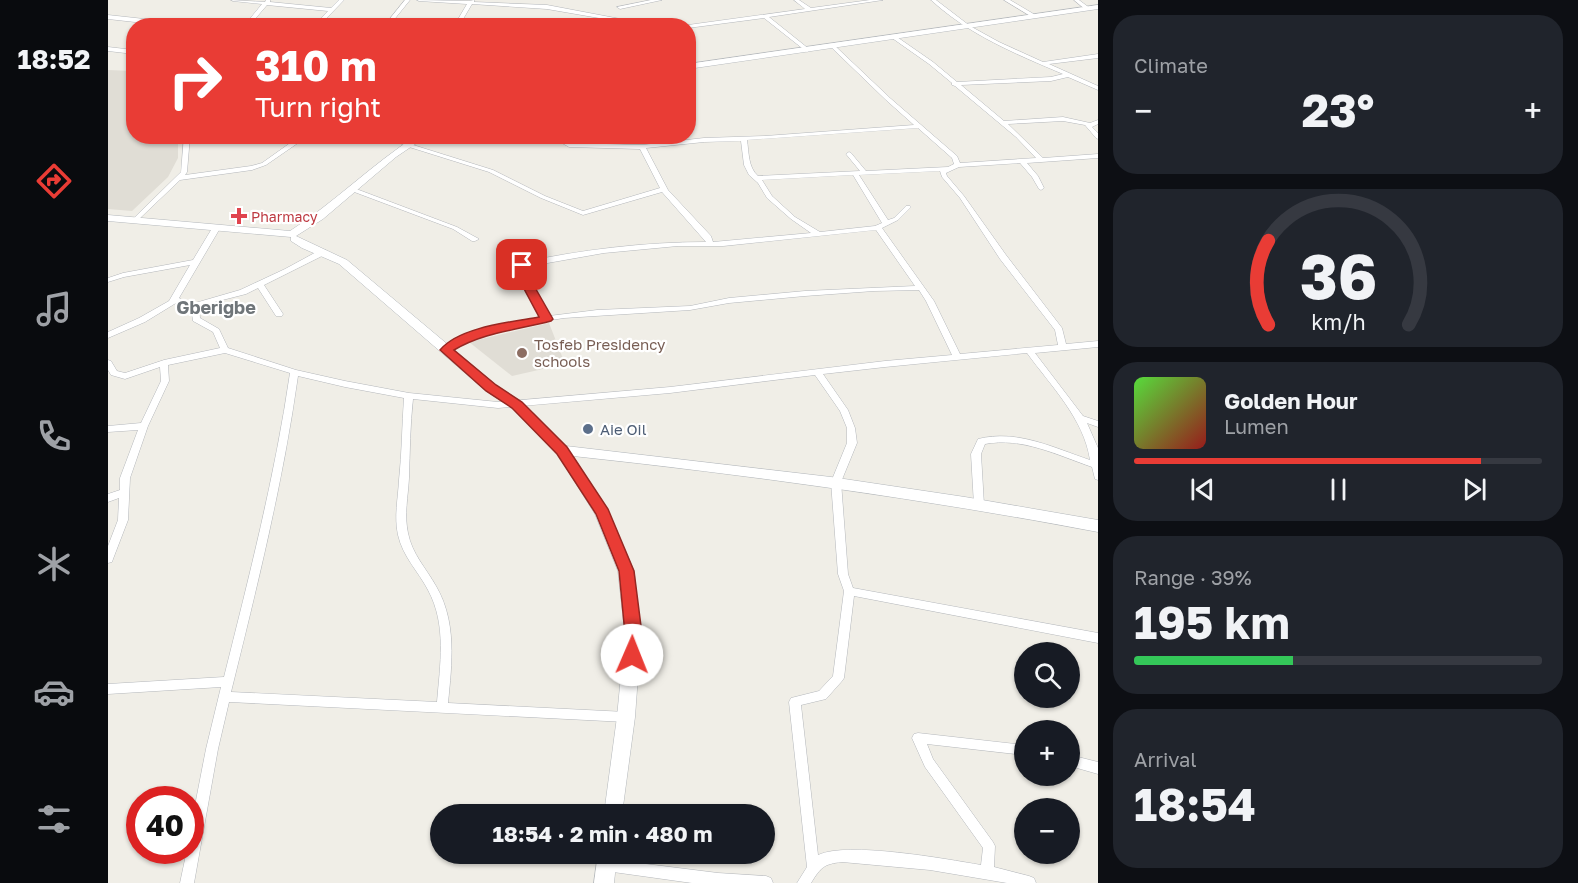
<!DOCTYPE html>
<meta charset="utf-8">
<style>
:root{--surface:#171b24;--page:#20242c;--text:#f1f3f6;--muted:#9ea1a6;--line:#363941;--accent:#e93c35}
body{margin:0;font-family:"Golos Text",sans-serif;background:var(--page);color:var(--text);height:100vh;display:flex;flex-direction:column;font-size:22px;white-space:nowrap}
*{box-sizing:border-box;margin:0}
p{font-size:20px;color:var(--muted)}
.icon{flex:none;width:33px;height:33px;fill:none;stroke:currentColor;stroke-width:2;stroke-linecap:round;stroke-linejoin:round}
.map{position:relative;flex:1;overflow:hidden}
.details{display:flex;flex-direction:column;gap:15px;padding:15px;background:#0d0f14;width:480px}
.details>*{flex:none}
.top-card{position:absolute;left:18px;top:18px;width:570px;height:126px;border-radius:24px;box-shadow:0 2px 4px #0004;background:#e93c35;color:#fff;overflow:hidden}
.tools{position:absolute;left:906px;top:642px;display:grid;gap:12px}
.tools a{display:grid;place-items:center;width:66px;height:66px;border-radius:50%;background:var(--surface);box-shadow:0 2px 4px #0004;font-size:30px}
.speed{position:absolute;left:18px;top:786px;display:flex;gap:12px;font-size:30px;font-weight:700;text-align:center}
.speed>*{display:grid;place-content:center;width:78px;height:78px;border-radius:50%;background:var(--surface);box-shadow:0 2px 4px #0004;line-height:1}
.speed .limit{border:9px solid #d22;background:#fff;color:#111}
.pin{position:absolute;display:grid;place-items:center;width:51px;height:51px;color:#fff;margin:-26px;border-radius:12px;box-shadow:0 3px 9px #0006}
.me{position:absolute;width:66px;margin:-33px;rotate:1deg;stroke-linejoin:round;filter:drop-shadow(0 0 4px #0008)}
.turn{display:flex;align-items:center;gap:21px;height:126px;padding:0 30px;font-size:27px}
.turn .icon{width:78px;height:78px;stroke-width:2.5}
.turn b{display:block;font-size:42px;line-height:51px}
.big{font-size:45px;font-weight:700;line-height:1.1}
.details .widget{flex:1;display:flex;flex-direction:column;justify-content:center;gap:9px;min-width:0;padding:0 21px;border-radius:24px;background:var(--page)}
.details .dial{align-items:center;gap:0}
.dial svg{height:156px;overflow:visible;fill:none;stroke:var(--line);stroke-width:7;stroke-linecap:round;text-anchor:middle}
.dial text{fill:var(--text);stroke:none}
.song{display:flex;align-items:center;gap:18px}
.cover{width:72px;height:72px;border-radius:9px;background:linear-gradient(135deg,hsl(110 70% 55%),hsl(0 70% 35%))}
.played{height:6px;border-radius:3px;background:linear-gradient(90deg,var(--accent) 85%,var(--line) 85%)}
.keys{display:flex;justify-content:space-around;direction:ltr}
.heat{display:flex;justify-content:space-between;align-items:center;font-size:33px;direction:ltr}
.charge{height:9px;border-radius:4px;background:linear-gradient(90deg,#34c759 39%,var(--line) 0)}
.trip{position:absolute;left:322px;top:804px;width:345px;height:60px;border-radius:30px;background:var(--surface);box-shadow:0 2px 4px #0004;font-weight:700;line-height:60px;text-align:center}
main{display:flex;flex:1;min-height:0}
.tab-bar{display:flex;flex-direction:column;width:108px;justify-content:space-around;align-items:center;background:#090b0e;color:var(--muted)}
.tab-bar .icon{width:42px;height:42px}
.tab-bar .current{color:var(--accent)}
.tab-bar b{font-size:27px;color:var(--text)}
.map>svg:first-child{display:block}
.education{fill:#e0ddd5}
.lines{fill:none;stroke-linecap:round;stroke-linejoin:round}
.street-casing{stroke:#b4b7bb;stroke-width:1}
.secondary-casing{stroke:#b3b7bb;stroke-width:1}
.street{fill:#fff;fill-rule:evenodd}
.secondary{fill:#fff;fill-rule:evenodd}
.route{fill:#e93c35;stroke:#972722;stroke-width:1.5}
.health-dot{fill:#e0444e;stroke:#fff;stroke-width:2}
.education-dot{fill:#8d6e63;stroke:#fff;stroke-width:2}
.service-dot{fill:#5c6f8a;stroke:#fff;stroke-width:2}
.labels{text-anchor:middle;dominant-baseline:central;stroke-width:4.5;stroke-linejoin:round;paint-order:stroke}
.far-health-label{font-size:14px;fill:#be3a42;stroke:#fff;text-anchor:start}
.education-label{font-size:15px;fill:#785e54;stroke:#fff;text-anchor:start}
.service-label{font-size:15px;fill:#4e5e75;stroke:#fff;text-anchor:start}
.quarter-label{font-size:18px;font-weight:bold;fill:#6f7579;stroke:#fff}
</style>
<main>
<nav class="tab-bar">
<b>18:52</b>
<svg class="icon current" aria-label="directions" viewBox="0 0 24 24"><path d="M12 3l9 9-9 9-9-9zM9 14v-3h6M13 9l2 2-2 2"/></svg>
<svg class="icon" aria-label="music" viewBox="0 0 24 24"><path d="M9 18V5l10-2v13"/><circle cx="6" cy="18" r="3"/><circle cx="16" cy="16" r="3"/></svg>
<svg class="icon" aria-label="phone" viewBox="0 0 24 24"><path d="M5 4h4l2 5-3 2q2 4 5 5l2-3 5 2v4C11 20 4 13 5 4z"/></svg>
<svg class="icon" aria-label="climate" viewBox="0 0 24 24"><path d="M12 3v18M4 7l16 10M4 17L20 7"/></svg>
<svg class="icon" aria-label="car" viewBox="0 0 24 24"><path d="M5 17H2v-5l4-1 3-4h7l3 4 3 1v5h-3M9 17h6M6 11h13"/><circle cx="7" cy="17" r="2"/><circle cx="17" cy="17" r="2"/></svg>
<svg class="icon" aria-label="filters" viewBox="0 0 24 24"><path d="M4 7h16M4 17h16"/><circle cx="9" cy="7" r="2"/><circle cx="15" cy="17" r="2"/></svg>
</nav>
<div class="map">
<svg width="990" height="883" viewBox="0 0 990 883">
<rect width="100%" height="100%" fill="#f0eee7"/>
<g class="education">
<polygon points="0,70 25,71 26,136 70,137 70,158 60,177 24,211 0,209"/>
<polygon points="441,323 457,364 404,376 361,342"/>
</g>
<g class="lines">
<g class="street-casing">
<g id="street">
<polygon points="123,0 157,2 158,0 162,0 162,2 223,8 231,0 236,0 211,26 206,26 220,11 159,5 141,26 136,26 154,4 125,1"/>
<polygon points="297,0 302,0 281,26 276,26"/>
<polygon points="309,0 361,1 366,0 366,2 439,5 523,21 520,23 439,9 364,4 351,26 346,26 359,4 311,1"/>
<polygon points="543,0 554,0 512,9 509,7"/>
<polygon points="686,0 691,0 703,8 762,0 775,0 661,17 701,49 702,50 699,52 656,18 580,28 580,25 697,9"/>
<path d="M823,0H828L862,26L891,42L935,62L990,54V58L941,64L990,86V90L960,77L943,81L853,85L896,121L955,117L982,123L990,120V124L984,127L990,133V139L988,138L977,125L955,121L900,124L935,158L990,154V158L919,163L930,176L936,188L933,190L931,189L924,177L912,163L851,167L838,173L839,176L856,196L898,255L954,328L958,344L990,341V347L927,353L975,416L990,421V427L979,423L990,448V480L987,479L984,467C949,455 914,437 877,444L873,454L876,505L874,508H868L866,505L863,454L870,439C909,429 946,448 982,460C976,419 943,386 919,353L777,367L715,374L740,410L747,428L749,443L733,482L740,574L745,588L990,633V643L746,596L736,678L734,681L718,699L693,705L710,855C739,841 838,859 873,865L875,848L817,767L804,738L806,734L810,733L916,745V755L819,744L825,759L885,842L887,846L886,867L921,876L926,878L928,883H899L822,870L734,862C716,864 713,867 703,883H689L699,867L681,702L683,698L711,691L725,676L736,591L730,574L723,482L739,443V428L732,411L707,375L562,393L390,408L305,399C302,425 302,452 301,478C300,497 296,514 300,533C304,554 318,568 328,586C349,622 344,663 340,703L518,712L522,713L524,717L522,721L518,722L121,702L110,749L86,883H72L79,850H82V831L98,749L113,687L0,694V684L116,677C141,577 167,476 182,373L117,353L60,365L61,381L40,426L22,478L20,520L5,559L4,562L0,563V546L10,520L11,498L0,502V494L12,490V478L30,430L0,432V426L33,423L53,381L52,367L17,379L3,375L0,370V360L3,361L9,371L17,373L56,360L112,348L105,332L85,321L83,307H74L68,303L37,322L0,338V332L31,318L61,301L82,265L16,277L0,282V278L15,273L85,260L103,230L107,228L111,230L71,298L79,303H87L132,290L177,269L212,250H218V254L156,285L175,314L174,316H168L150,288L138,294L91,306L92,318L111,329L120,348L188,370L237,381L301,393L390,402L562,387L777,361L844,355L818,301L811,290L766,291L697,296L621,303L582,310L456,318L424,323L395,330L367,339L341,352H335L334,350L335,348C367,333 399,322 434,317L408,270L411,263C472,250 536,242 598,242L554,192L475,215L433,198L381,172L298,146L277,136H286L302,144L385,170L437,196L475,211L552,188L532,149L461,147L442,136H450L462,143L534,145L596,138L657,136L806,125L778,100L723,47L722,46L725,44L782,98L849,156L852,163L928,158L908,137L847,86L844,85V83L821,64L784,38L789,37L825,62L849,82L943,77L955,74C908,54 861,35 823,0ZM810,128L844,158L846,164L840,167L758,171L743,153L741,152L738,154L752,171L650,176C640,167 641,153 639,140ZM633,141L636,165L641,175L650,183L659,198L683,219L703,233L605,242L603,236L560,190L538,148L596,142ZM832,171L834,177L852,198L892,259L947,330L950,345L852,354L826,301L774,228L790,220L803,207L802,206H798L786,218L780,220L751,175ZM745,175L774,223L767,226L712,232L687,217L664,196L654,180ZM768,230L807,286L697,291L621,298L582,306L489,310L441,316L416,270L417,267L496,253L570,246H615ZM190,376L237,387L296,398C294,425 294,453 291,480C290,499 286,516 290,535C295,557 310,571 320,590C339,625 332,665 329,702L123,692C149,587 175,483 190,376Z"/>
<polygon points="896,0 902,0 929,16 924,17"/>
<polygon points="966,0 971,0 983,9 978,10"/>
<polygon points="0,15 82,24 84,26 63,26 0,19"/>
<polygon points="0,47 26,50 26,54 0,51"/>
<polygon points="76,136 82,136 79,172 77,175 143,166 154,163 192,136 200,136 158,165 144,170 72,180 29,221 25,221 25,219 73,172"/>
<polygon points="243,187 349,227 371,239 367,241 364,241 345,229 241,190 241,188"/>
<polygon points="962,755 990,762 990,774 962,766"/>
<polygon points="498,859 610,873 658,876 663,878 665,883 584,883 498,871 493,870 492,865 493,860"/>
</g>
</g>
<g class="secondary-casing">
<g id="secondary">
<polygon points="990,5 990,9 580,69 580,64"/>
<path d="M308,136H319L288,157L215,219L188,236L239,260L388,385L414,402L458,446L723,477L857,497L990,520V532C816,499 641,475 465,456L501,513L526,571L533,634L527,717L514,814H496L509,717L517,634L510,571L487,514L449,453L404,408L378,391L231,264L194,248L183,241V237L0,221V215L182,231C226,203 263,165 308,136Z"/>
<polygon points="490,854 509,854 506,883 486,883"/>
</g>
</g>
<use href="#street" class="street"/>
<use href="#secondary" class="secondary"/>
</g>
<path class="route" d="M414,262L419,265L417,270L445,319L443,321C410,330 376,332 346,350L388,385L414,402L459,447L500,509L526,571L534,634L530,660L524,662L518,660L515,655L517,634L511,571L488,514L449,454L404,408L378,391L332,350C351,327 403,322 431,317L406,270L410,263Z"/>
<path class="health-dot" d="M128 207h6v6h6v6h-6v6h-6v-6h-6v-6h6z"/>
<circle class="education-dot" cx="414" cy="353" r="6"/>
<circle class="service-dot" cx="480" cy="429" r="6"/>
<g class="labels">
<g class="far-health-label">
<text x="143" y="216">Pharmacy</text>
</g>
<g class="education-label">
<text x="426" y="344">Tosfeb Presidency<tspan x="426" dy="17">schools</tspan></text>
</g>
<g class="service-label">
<text x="492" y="429">Aie Oil</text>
</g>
<g class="quarter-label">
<text x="108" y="307">Gberigbe</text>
</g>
</g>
</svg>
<div class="tools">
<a><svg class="icon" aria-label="search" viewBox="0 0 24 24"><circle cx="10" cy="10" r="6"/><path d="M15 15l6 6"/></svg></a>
<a>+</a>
<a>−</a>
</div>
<div class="speed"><div class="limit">40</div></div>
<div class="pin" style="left:414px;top:265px;background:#d93025"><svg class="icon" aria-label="arrive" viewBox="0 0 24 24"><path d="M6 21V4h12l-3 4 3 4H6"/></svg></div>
<svg class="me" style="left:524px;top:655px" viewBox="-20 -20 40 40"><circle r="19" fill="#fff"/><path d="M0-13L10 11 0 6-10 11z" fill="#e93c35"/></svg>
<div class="trip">18:54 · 2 min · 480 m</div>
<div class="top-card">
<div class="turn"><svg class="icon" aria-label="right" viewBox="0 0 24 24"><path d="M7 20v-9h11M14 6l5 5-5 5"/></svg><div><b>310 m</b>Turn right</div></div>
</div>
</div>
<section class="details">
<div class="widget"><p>Climate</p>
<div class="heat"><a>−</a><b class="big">23°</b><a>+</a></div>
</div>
<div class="widget dial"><svg viewBox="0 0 100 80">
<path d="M14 69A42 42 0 1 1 86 69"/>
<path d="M14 69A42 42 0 0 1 14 26" stroke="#e93c35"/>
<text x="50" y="56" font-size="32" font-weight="700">36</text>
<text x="50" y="72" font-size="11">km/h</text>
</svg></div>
<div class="widget">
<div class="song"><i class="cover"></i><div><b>Golden Hour</b><p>Lumen</p></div></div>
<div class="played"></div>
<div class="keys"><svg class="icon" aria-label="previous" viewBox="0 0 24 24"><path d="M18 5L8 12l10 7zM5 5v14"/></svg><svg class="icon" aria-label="pause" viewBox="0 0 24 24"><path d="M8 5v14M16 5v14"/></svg><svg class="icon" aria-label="next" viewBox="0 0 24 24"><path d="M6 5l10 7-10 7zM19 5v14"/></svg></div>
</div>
<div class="widget"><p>Range · 39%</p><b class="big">195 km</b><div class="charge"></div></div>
<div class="widget"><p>Arrival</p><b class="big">18:54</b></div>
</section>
</main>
